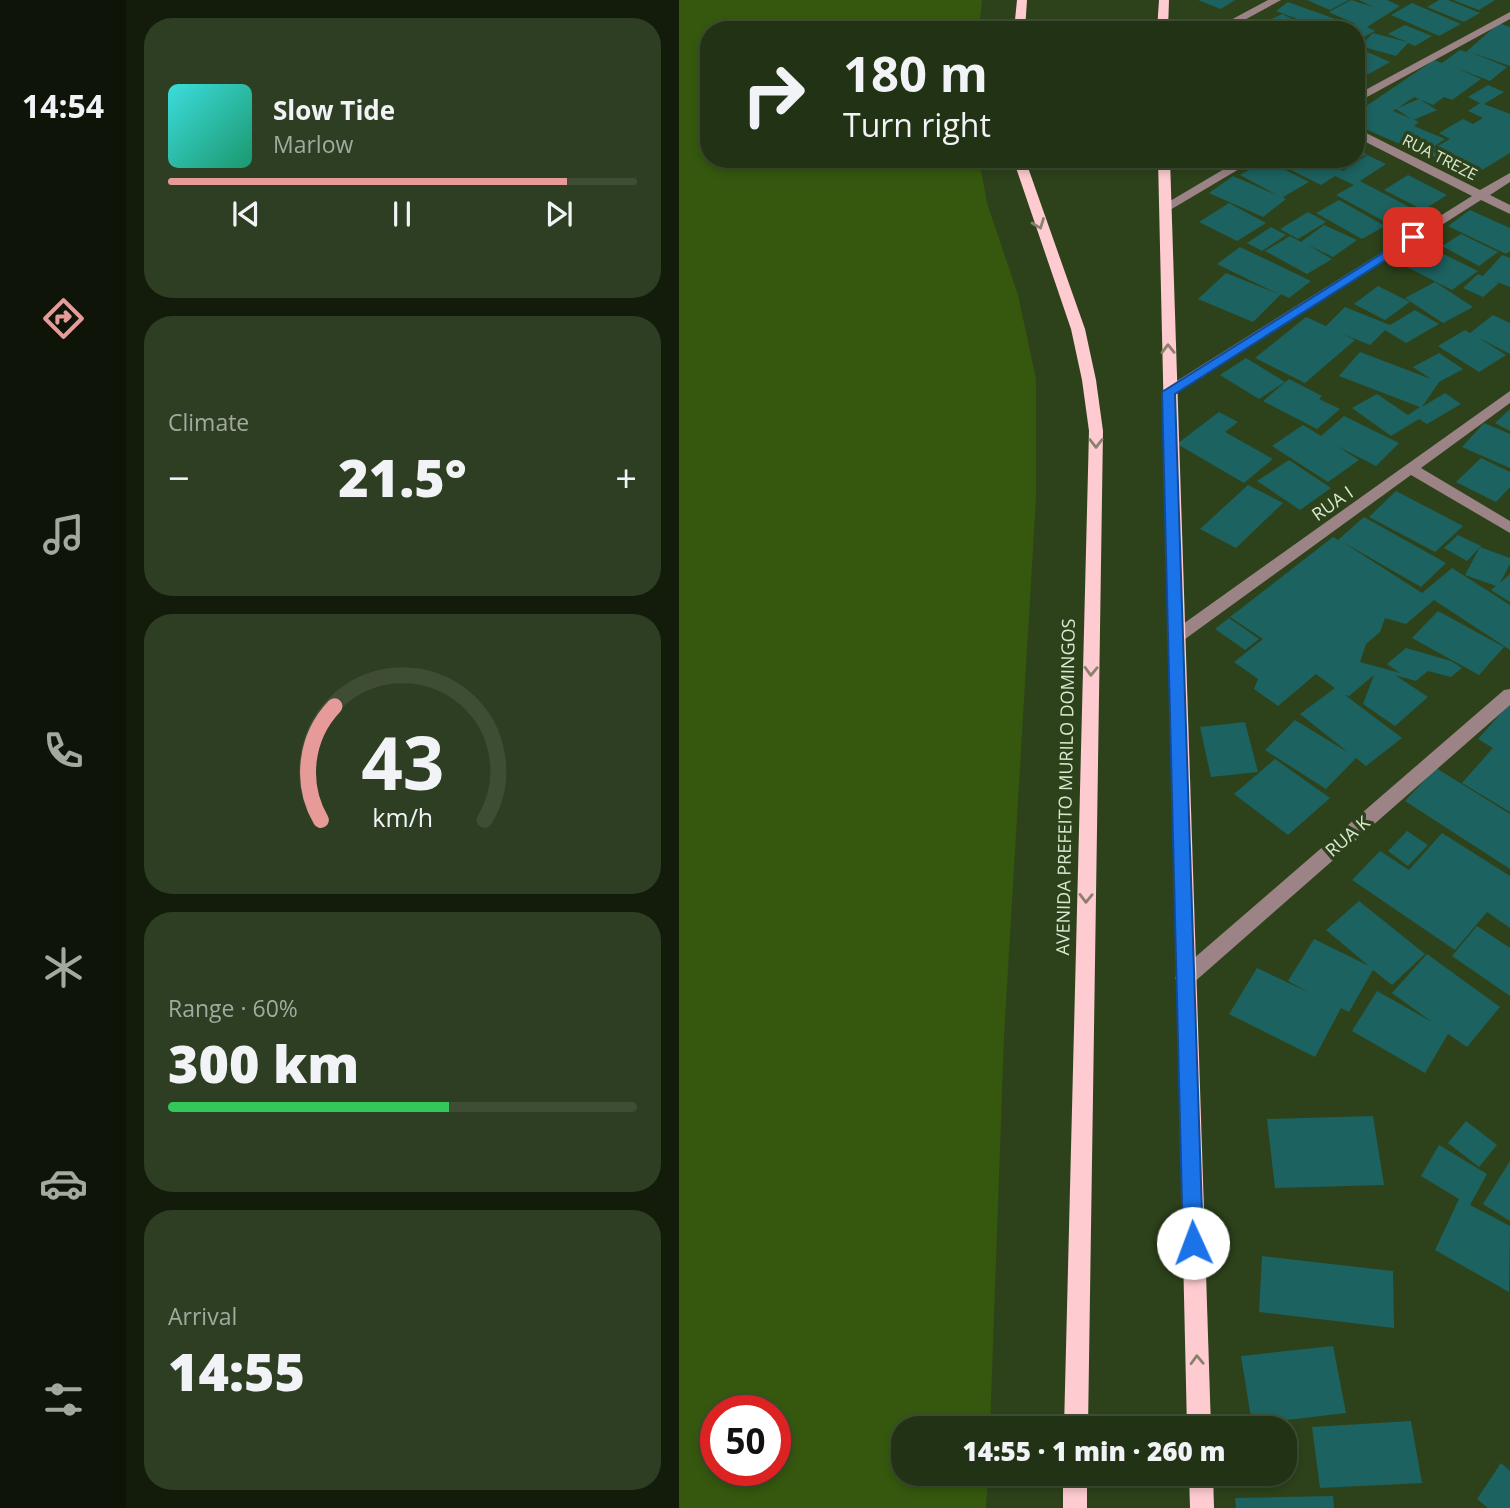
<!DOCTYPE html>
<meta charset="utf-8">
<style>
:root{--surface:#223214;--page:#2e3e22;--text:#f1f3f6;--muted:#a2aaa0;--line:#3f4d34;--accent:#e69b98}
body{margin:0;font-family:"Open Sans",sans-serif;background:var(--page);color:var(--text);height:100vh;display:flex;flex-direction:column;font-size:26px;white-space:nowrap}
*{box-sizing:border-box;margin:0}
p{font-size:23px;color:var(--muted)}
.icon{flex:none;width:38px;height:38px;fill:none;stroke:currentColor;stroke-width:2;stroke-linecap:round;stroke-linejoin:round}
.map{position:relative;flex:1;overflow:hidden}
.side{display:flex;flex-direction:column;gap:18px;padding:18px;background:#131c0b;width:553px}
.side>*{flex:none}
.guide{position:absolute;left:21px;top:21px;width:665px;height:147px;border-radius:28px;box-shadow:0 4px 10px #0003,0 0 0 2px var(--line);background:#223214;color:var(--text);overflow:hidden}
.speed{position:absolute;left:21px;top:1395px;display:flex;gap:14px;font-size:35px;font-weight:700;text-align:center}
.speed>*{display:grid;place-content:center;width:91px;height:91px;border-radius:50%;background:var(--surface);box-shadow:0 4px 10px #0003,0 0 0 2px var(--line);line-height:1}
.speed .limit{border:10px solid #d22;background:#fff;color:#111}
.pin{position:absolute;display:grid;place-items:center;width:60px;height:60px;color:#fff;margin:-30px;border-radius:14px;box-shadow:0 4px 10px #0006}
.me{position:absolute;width:77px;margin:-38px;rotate:358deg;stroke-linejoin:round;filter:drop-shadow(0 0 5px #0008)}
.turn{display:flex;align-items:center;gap:24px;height:147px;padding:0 28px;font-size:32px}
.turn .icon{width:91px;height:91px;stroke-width:2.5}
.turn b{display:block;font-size:49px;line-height:60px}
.big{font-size:52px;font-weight:800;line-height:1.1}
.side .widget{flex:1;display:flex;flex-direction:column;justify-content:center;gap:10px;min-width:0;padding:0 24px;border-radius:28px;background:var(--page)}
.side .dial{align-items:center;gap:0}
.dial svg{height:182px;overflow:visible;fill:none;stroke:var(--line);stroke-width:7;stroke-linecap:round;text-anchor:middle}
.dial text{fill:var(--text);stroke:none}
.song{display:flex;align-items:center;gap:21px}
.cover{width:84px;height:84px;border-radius:10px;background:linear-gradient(135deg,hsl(180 70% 55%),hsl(160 70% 35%))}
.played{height:7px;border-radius:4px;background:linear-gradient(90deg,var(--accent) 85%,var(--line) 85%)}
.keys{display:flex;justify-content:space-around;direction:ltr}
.heat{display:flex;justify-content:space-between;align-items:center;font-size:38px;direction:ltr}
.charge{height:10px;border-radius:5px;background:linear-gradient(90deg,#34c759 60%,var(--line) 0)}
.trip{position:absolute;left:212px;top:1416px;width:406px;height:70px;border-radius:28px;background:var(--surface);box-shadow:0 4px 10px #0003,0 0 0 2px var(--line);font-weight:800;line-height:70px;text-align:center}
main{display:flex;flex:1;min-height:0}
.tab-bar{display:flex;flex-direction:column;width:126px;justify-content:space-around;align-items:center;background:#0e1408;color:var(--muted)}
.tab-bar .icon{width:49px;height:49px}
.tab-bar .on{color:var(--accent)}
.tab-bar b{font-size:32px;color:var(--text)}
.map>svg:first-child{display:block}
.green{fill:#35580e;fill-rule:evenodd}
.building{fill:#1c6260}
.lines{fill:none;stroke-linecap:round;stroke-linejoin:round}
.minor{fill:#9c8385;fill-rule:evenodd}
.major{fill:#fdcbd0;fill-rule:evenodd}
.oneway{stroke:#8b806c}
.route{fill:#1a73e8;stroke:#114b97;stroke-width:2}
.labels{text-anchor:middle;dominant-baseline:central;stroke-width:7;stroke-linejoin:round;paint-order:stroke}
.far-street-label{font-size:16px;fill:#dae8d1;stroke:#2d421b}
.street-label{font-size:18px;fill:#dae8d1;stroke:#2d421b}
</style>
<main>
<nav class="tab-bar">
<b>14:54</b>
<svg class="icon on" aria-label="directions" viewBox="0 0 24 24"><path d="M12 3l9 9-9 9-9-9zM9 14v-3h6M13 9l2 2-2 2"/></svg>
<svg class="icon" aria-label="music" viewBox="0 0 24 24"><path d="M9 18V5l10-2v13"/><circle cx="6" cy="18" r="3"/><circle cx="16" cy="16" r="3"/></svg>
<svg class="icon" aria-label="phone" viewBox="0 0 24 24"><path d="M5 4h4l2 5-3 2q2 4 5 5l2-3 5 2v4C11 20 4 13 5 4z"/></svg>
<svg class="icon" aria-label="climate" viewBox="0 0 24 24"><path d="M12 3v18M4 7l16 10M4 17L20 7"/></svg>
<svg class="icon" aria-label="car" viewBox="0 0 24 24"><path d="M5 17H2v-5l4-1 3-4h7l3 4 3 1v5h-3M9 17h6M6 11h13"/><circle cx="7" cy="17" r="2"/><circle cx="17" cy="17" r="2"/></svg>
<svg class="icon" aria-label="filters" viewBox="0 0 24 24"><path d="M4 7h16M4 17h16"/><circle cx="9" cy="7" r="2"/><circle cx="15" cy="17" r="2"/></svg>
</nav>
<section class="side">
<div class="widget">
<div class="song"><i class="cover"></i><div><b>Slow Tide</b><p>Marlow</p></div></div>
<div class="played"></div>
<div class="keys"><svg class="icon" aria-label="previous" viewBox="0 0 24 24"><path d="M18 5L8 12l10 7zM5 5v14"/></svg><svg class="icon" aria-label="pause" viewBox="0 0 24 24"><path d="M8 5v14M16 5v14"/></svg><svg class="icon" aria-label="next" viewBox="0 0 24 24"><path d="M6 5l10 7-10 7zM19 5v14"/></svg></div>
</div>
<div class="widget"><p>Climate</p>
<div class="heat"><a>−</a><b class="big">21.5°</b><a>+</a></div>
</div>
<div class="widget dial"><svg viewBox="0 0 100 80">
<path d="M14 69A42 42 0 1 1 86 69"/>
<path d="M14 69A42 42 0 0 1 20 19" stroke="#e69b98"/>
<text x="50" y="56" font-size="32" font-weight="700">43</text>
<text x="50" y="72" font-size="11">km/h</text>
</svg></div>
<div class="widget"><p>Range · 60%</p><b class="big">300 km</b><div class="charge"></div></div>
<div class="widget"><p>Arrival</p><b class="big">14:55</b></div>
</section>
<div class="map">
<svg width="831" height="1508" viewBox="0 0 831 1508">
<rect width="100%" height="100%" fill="#2d421b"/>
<path class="green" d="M0,0H303L300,30H30V159H300L308,203L339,295L357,379V498L325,1036L311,1428H224V1474H309L307,1508H0ZM37,1410H96V1470H37Z"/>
<g class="building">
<polygon points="519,0 556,0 542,9"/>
<polygon points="628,0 670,0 651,10"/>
<polygon points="672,0 694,7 680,0 708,0 721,6 688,27 696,31 677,41 677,30 665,30 676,24 650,12"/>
<polygon points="760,0 769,0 801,13 785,22 748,7"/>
<polygon points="774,0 816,0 800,10"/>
<polygon points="609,2 670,24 662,30 648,30 597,11"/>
<polygon points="733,3 782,24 760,36 712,15"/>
<polygon points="603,14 637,30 594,30 582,24"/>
<polygon points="572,21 592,30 557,30"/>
<polygon points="820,23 831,27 831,66 791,52 828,67 811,81 777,68 802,79 773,100 765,97 754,105 735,97 719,108 740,99 758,110 734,120 717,109 714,111 740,122 735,126 766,139 744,154 677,125 677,113 755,60 763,63 781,50 787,52"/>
<polygon points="726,25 753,36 736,46 729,43 717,56 681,46 694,33 728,42 709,34"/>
<polygon points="677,47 711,62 690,74 677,68"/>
<polygon points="809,85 825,92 805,104 831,114 831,153 793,176 747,153 771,139 760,133 784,119 794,124 804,118 789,111 801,103 789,97"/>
<polygon points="677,148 688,154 661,169 664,171 688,155 707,164 681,181 734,209 710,224 657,195 675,185 656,176 642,185 590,159 640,159 652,165 643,159 677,159"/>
<polygon points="587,160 630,182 604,197 607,199 584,217 530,193 554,176 600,196 561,175"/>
<polygon points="729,175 768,195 744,210 705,190"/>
<polygon points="660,200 706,226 683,239 637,213"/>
<polygon points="550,203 587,223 558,241 520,222"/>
<polygon points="791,210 831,228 831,251 827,254 769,226"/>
<polygon points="629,212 647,222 619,239 601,229"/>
<polygon points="645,225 678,240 654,257 629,245 653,259 628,274 586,251 611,236 622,242"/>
<polygon points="592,227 607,235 583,251 568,243"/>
<polygon points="782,234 819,252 800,266 763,246"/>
<polygon points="740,242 799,271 773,290 714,260"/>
<polygon points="561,247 632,281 610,298 602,294 574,322 519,299 547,273 599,294 538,264"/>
<polygon points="823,255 831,258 831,287 813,280 820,283 804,297 784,288 799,274 804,276"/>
<polygon points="756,282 794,307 764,323 726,298"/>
<polygon points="699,286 731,302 706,320 675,304"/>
<polygon points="666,307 711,325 736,310 760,324 727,343 706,330 691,345 664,334 676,340 626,383 576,358 627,317 647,326"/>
<polygon points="814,315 831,323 831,354 800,338 827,355 800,372 759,346 786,330 791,333"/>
<polygon points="681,352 752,379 734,367 760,353 784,369 760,382 743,407 766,393 782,404 748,424 740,419 712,436 673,408 698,394 729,415 741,407 660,376"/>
<polygon points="567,358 606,382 580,399 541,375"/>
<polygon points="610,379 643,396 640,399 661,409 638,429 584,401"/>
<polygon points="831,409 831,431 816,423"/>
<polygon points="540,412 559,422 546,432 594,459 565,483 498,444"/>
<polygon points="665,416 720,443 697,466 658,446 680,460 649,482 593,446 624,425 642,436"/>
<polygon points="805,423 831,434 831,468 783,447"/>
<polygon points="802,458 831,472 831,487 817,502 777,482"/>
<polygon points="610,460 652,488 621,510 578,481"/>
<polygon points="569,485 604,503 557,548 521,529"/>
<polygon points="717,491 784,526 756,552 690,517"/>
<polygon points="685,517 767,563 742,587 662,541 743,593 773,568 831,605 831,650 755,600 727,624 706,618 701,632 687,644 681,662 721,673 708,664 727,648 772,661 783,668 772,677 749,671 737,681 716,675 749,697 716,726 684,704 695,675 670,696 666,695 723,738 687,766 677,758 647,789 586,750 616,720 670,753 621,714 656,688 637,674 599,706 575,689 579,679 555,662 584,639 551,617 654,537 659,540"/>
<polygon points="779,535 802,546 788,561 765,548"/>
<polygon points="801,547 831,558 831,564 821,583 831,574 831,602 812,590 817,586 786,575"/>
<polygon points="759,611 825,647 800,675 733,638"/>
<polygon points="550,618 580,639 566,650 536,629"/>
<polygon points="831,703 831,812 783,783 814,748 799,739"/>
<polygon points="566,722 579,772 532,777 521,727"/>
<polygon points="596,759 651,798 609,835 555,794"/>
<polygon points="757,768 831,814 831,869 726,801"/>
<polygon points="728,831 749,845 729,866 709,851"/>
<polygon points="763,833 831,876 831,928 808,912 776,950 673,880 701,851 730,870"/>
<polygon points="680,901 746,954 713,985 694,970 670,1012 662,1008 636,1057 550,1014 578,968 631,993 609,981 635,939 690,966 647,930"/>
<polygon points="798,926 831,948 831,996 773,956"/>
<polygon points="748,954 821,1007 788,1047 769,1034 746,1073 673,1031 698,991 753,1022 713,993"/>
<polygon points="694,1116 705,1185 596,1188 588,1119"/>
<polygon points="787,1121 818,1145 800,1167 769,1143"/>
<polygon points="760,1145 808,1174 791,1205 831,1226 830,1292 756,1250 780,1199 742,1176"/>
<polygon points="831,1161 831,1221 804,1204"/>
<polygon points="583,1256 714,1271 715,1328 580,1312"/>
<polygon points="654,1346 667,1413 573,1424 562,1356"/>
<polygon points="732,1421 743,1483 641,1488 633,1427"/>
<polygon points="822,1463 831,1471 831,1508 809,1508 798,1499"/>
<polygon points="654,1496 655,1508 557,1508 556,1498"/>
</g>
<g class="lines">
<g class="minor">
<polygon points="589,0 602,0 547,30 533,30"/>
<polygon points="831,12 831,19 677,103 677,95"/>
<polygon points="677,128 801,190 831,173 831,182 811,195 831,205 831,214 802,200 495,395 485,395 485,389 793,196 677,137"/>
<polygon points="562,159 577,159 491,210 481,207"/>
<polygon points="831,391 831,403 742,468 831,521 831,533 732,475 502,642 490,642 488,638 490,634"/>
<polygon points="831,689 831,705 513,984 506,987 499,984 496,978 499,972 825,690"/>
</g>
<g class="major">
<polygon points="338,0 348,0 346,30 335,30"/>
<polygon points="480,0 490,0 489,30 478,30"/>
<polygon points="334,159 346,159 406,329 417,380 424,431 409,1428 385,1428 410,431 403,380 392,329"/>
<polygon points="479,159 491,159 532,1428 508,1428"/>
<rect x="384" y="1474" width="24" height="34"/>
<polygon points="510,1474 534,1474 535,1508 511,1508"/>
</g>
</g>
<defs><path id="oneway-chevron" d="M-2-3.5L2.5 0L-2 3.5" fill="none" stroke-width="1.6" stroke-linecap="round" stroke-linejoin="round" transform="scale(1.75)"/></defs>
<g class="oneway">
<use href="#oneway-chevron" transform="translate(360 224) rotate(69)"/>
<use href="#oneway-chevron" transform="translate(489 349) rotate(-91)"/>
<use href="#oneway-chevron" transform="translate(417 443) rotate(90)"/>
<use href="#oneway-chevron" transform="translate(412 671) rotate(92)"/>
<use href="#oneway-chevron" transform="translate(407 898) rotate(91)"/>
<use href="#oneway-chevron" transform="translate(518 1360) rotate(-92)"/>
</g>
<polygon class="route" points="734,234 738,235 738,240 496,394 524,1243 521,1250 514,1253 507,1250 504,1243 483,392"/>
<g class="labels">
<g class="far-street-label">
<text transform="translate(761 157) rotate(27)">RUA TREZE</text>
</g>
<g class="street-label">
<text transform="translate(653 503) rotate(-35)">RUA I</text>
<text transform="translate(386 787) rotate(-89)">AVENIDA PREFEITO MURILO DOMINGOS</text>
<text transform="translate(668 836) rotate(-41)">RUA K</text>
</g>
</g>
</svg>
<div class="speed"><div class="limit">50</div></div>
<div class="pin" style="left:734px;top:237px;background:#d93025"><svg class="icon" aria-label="arrive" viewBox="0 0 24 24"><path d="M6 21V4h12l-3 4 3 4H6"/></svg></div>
<svg class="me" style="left:514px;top:1243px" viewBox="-20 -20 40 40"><circle r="19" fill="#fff"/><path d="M0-13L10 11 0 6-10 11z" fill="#1a73e8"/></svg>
<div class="trip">14:55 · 1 min · 260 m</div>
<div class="guide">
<div class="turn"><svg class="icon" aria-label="right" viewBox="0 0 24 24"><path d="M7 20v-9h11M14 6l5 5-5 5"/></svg><div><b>180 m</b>Turn right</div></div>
</div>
</div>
</main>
